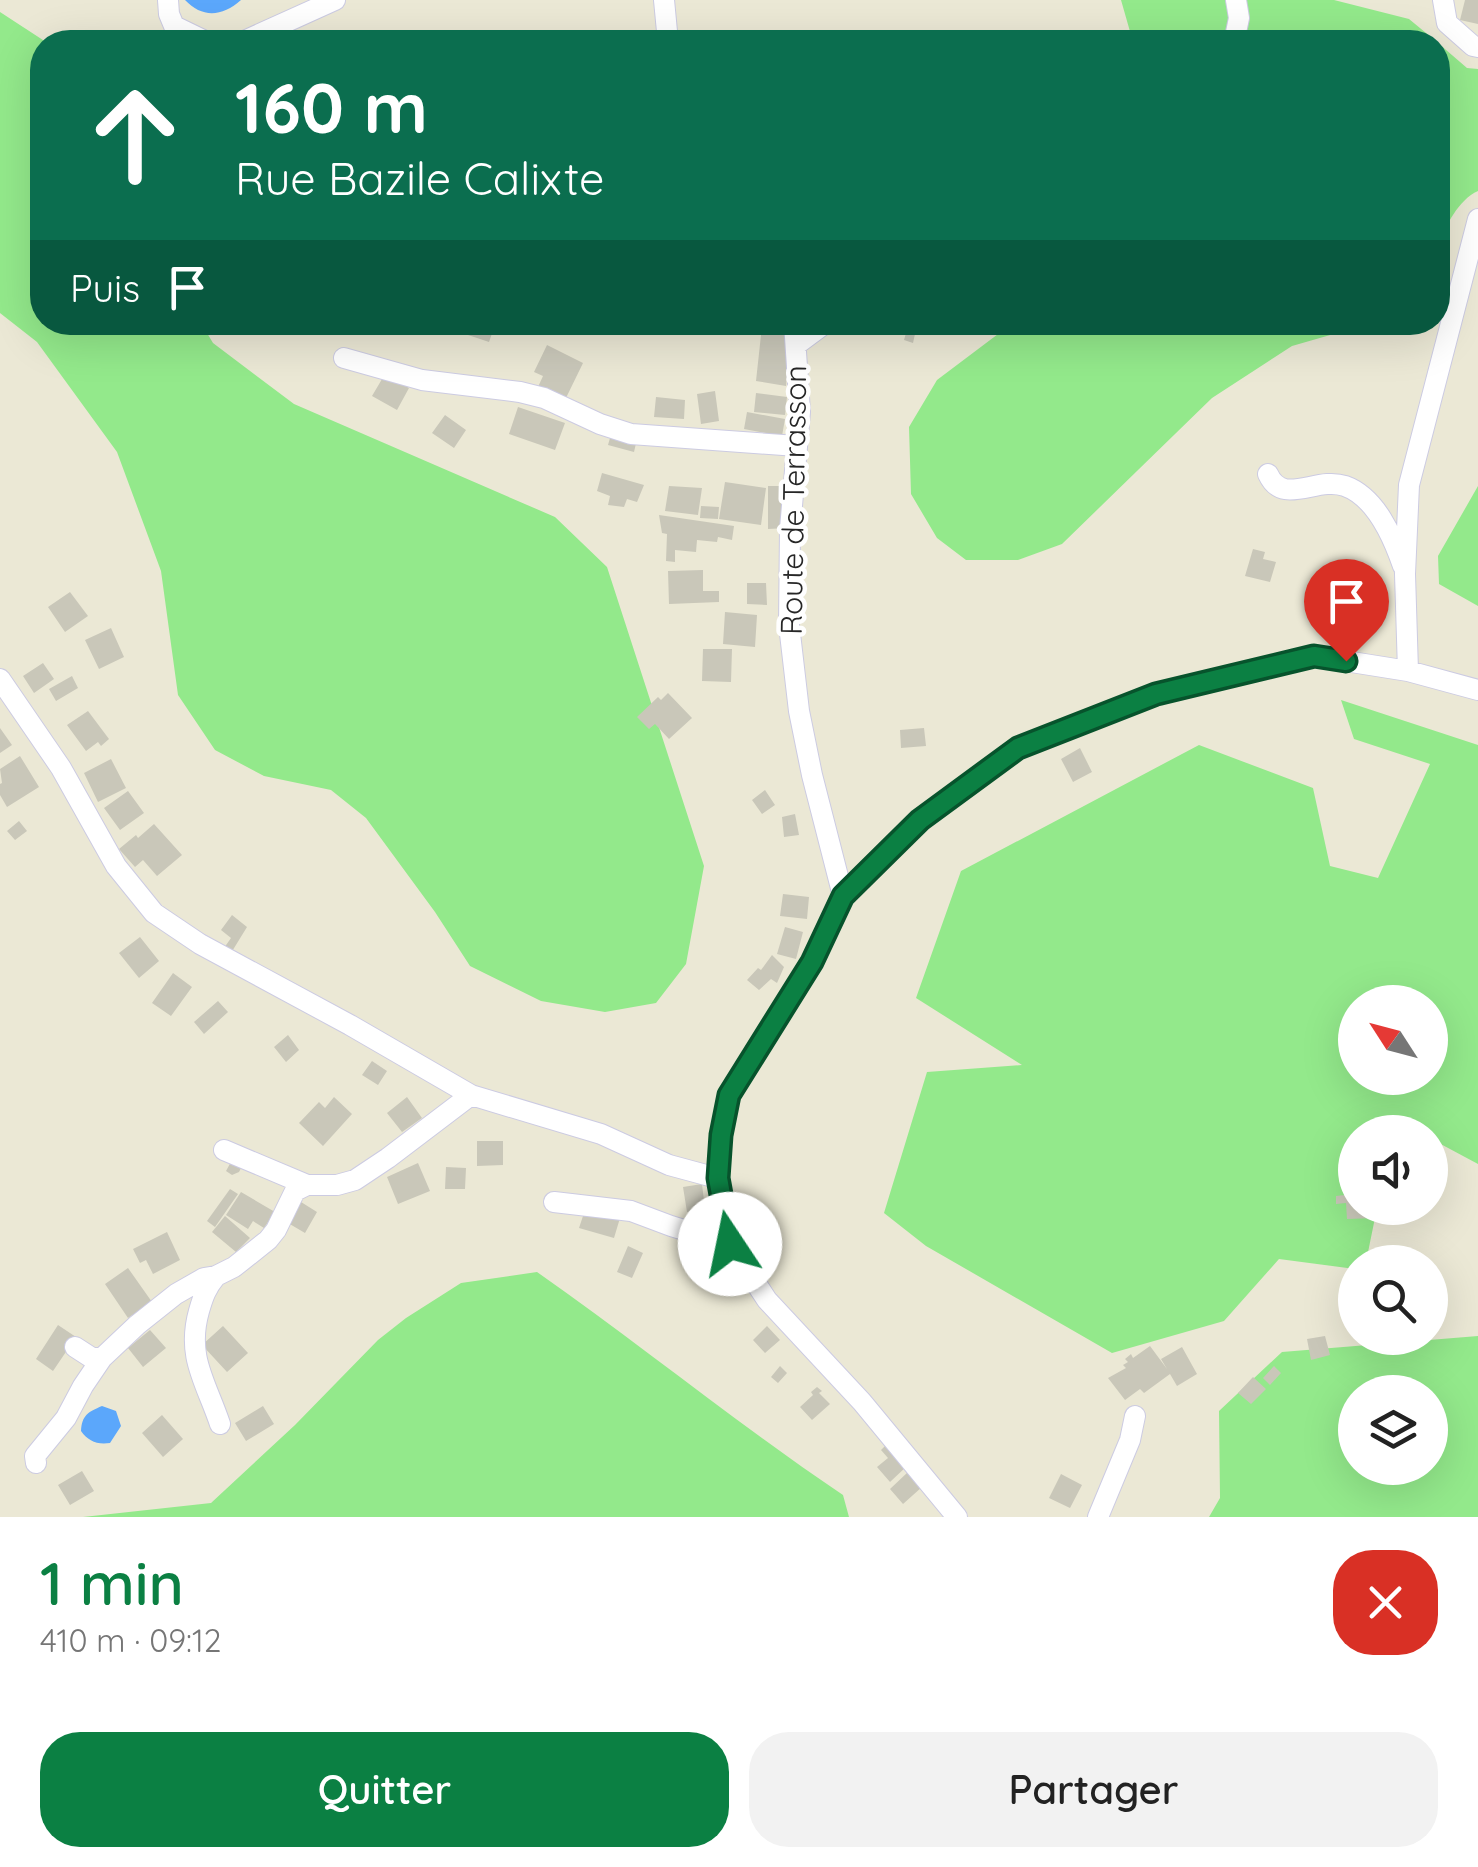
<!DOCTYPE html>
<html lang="fr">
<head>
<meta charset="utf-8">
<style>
	:root { --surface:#fff; --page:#f2f2f2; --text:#222; --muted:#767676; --accent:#0b8043 }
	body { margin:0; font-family:Quicksand,sans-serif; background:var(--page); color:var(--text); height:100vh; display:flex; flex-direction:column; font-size:38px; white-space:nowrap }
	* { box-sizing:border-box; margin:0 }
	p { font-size:32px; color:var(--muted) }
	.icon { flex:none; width:55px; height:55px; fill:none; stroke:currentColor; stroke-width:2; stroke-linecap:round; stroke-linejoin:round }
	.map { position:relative; height:1517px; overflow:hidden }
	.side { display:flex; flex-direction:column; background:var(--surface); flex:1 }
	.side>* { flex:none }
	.banner { position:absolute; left:30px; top:30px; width:1420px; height:305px; border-radius:40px; box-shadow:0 10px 40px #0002; background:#0b6e4f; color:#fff; overflow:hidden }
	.needle { width:65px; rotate:306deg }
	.controls { position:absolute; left:1338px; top:985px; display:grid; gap:20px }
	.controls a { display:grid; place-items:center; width:110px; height:110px; border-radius:50%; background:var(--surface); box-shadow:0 10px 40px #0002; font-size:50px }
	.pin { position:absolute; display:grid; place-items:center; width:85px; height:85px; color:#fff; margin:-102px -42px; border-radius:50% 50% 50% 0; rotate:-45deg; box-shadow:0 0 10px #0007 }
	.pin .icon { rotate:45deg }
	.me { position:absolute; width:110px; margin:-55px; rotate:349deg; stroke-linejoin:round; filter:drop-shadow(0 0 8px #0008) }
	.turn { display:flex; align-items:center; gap:35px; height:210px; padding:0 40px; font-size:45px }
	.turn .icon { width:130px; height:130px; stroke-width:2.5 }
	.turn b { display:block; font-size:70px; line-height:85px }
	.then { display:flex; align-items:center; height:95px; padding:0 40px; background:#0003; gap:20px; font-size:38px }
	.round { display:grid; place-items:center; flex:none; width:105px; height:105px; border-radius:40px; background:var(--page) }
	.headline { display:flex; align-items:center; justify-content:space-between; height:170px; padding:0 40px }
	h1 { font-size:60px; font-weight:600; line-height:75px; color:var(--accent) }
	.primary-button { display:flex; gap:20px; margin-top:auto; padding:20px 40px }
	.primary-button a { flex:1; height:115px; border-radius:40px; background:var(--accent); color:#fff; font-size:40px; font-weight:600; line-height:115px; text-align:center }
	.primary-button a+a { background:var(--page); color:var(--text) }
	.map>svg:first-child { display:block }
	.green { fill:#93e98b; fill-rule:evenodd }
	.water { fill:#5ba7fb }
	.building { fill:#c9c7b9 }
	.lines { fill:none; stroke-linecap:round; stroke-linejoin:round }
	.minor-casing { stroke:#cccbe2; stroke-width:22 }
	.minor { stroke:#fff; stroke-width:20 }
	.route-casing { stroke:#07532c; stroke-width:25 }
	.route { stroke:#0b8043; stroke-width:18 }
	.labels { text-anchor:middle; stroke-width:9; stroke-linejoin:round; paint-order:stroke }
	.street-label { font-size:30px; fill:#262626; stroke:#fff }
</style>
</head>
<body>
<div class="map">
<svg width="1478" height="1517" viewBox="0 0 1478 1517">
	<rect width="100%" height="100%" fill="#ebe8d5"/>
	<!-- green -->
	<path class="green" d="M1121 0H1334L1409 19 1437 42H1133Z
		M0 12 46 42H42V322L201 323 213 343 294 404 555 517 607 567 704 866 686 964 656 1003 605 1012 541 1001 470 966 435 912 366 818 331 790 264 776 215 750 178 695 161 571 117 452 37 342 0 313Z
		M1438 43 1467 68 1478 69V191C1458 200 1447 225 1438 243Z
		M1014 322H1372V323L1292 346 1212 398 1062 544 1018 560H966L937 538 911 494 909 427 937 380Z
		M1478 486V606L1439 584 1438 556Z
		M1341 700 1478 745V1164L1435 1141 1430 1145V1132H1355V1208H1377L1366 1262H1355V1269L1279 1259 1224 1321 1112 1353 926 1246 884 1213 927 1072 1022 1065 916 998 961 871 1199 745 1313 788 1330 866 1378 878 1430 764 1354 739ZM1355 1002H1430V1078H1355Z
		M537 1272C641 1345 739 1425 843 1495L849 1517H83L211 1503 295 1425 378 1340 406 1318 461 1283Z
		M1478 1336V1517H1209L1220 1498 1219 1411 1282 1352ZM1355 1392H1430V1468H1355Z"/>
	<!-- water -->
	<path class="water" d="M185 0H241C222 17 202 18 185 0Z
		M102 1406 116 1411 121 1426 110 1443C97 1445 88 1441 81 1431 82 1415 88 1412 102 1406Z"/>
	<!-- building -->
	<path class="building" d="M1465 0H1478V24L1460 20Z
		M369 35 384 36 383 42H368Z
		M459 322H496L489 342 456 331Z
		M909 323 917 325 913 343 904 340Z
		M785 332 790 337 786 386 756 381 761 335Z
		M547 345 583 363 565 400 538 387 543 376 534 372Z
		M385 374 409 388 397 410 372 396Z
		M715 391 719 421 701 424 697 394Z
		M756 393 787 397 785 415 754 412Z
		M656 397 685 400 684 419 654 417Z
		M518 407 565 423 555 450 509 434Z
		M747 412 785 419 782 436 744 429Z
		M445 415 466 430 454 448 432 433Z
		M612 431 637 439 634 452 608 445Z
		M602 473 644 485 637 502 627 499 624 507 608 505 610 496 597 491Z
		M725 482 766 488 761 525 719 519Z
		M669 486 702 488 698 515 665 511Z
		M768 486H787V528L768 529Z
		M701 506 719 507 718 519 700 518Z
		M659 515 734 526 732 540 718 537 717 542 697 540 696 552 675 550V562L666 561 667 534 662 533Z
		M1253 549 1265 552 1263 559 1276 562 1270 582 1245 576Z
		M703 570V591H719V602L669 604 668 571Z
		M747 583H766L767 605 747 604Z
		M1355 583 1374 591 1370 598 1365 596 1360 604 1347 597Z
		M70 592 88 616 65 632 48 607Z
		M725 612 757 615 755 647 723 644Z
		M111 628 124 657 99 669 85 640Z
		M703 649H732L731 682 702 681Z
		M43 663 54 679 34 693 23 676Z
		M72 676 78 688 56 701 49 689Z
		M668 693 692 718 669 739 655 724 649 729 637 717 658 697 661 700Z
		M88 711 109 739 101 746 98 742 86 751 67 725Z
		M0 728 12 745 0 753Z
		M924 728 926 746 901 748 900 730Z
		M1080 748 1092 772 1073 782 1061 759Z
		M20 756 39 787 7 807 0 795V784L2 783 0 769Z
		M111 759 126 788 98 802 84 773Z
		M765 790 775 805 762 814 752 800Z
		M128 791 144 813 120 830 104 808Z
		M795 814 799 835 784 837 782 817Z
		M19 821 27 831 15 840 7 831Z
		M154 824 182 855 157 876 143 860 135 867 119 849 136 835 138 838Z
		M783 894 809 897 807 919 780 916Z
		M232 915 247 927 231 953 224 948 231 938 221 930Z
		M785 927 803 932 796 959 777 954Z
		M140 937 159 961 139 978 119 953Z
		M772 955 784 967 777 983 771 979 759 990 747 980 758 968 761 970Z
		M173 973 192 987 171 1016 152 1003Z
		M218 1001 228 1012 204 1034 194 1022Z
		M288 1035 299 1050 286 1062 274 1047Z
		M372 1061 387 1071 378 1085 362 1075Z
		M334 1097 352 1114 323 1146 299 1123 319 1102 325 1108Z
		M407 1097 422 1118 402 1132 387 1113Z
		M477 1141H503V1165L477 1166Z
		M232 1160 242 1166 239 1172 232 1175 226 1171Z
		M418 1163 430 1191 398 1204 387 1177Z
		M446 1167 466 1168 465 1189H445Z
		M702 1184 705 1209 687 1212 683 1187Z
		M230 1189 238 1194 215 1227 207 1221Z
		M241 1192 275 1212 264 1228 253 1221 248 1229 226 1215Z
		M1345 1192H1355V1208H1375L1376 1218 1347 1219 1346 1203 1336 1204V1196L1345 1195Z
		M301 1202 317 1212 305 1233 288 1223Z
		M585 1210 620 1218 614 1238 579 1228Z
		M225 1216 250 1238 236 1252 212 1232Z
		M167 1232 180 1260 153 1274 146 1260 140 1263 133 1249Z
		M628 1246 643 1253 632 1278 617 1272Z
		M128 1268 152 1302 128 1318 105 1284Z
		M58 1325 76 1337 53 1371 36 1359Z
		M223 1326 248 1353 227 1372 202 1345Z
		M767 1326 780 1340 765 1353 753 1340Z
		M150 1330 166 1348 143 1367 128 1348Z
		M1325 1336 1330 1355 1311 1360 1307 1339Z
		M1150 1346 1167 1369 1161 1359 1182 1347 1197 1374 1177 1386 1170 1374 1144 1393 1140 1389 1125 1400 1108 1378 1126 1368 1123 1365 1128 1362 1125 1359 1131 1354 1133 1358Z
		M780 1366 787 1373 778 1383 771 1377Z
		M1274 1366 1281 1373 1270 1385 1263 1378Z
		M1253 1377 1266 1389 1251 1404 1238 1393Z
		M817 1387 822 1391 819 1393 830 1404 812 1420 800 1407 813 1395 811 1392Z
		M263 1406 274 1424 246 1441 235 1423Z
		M162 1415 183 1439 163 1457 142 1433Z
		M887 1444 907 1466 890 1482 877 1467 888 1458 881 1450Z
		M82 1471 94 1491 70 1505 58 1485Z
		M908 1472 922 1487 903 1504 890 1489Z
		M1061 1474 1082 1485 1070 1508 1049 1498Z"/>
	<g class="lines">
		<defs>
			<path id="minor" d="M168 0 169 14 174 26 207 42
				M664 0 668 42
				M1443 0 1447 23 1473 46 1478 47
				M242 42 335 0
				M1234 42 1239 18 1236 0
				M794 322 800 412 790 529 789 625 799 711 812 775 843 896 812 962 729 1095 721 1135 717 1178 730 1244 767 1300 862 1402 957 1517
				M796 345 827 322
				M344 358 422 380 520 392 544 398 600 424 631 434 797 446
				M1268 474C1283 507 1316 476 1345 486 1376 497 1393 537 1403 566
				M1408 671 1405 574 1409 485 1478 219
				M0 679 61 768 116 866 154 913 200 944 350 1025 471 1095 601 1134 669 1165 717 1178
				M843 896 920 820 1018 748 1157 693 1314 656 1408 671 1478 690
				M224 1150 307 1185
				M554 1202 631 1211 671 1226 730 1244
				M216 1276C206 1288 203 1297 199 1311 186 1357 206 1382 220 1424
				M75 1347 92 1358H102
				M36 1463 35 1456 66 1418 83 1386 102 1358 137 1325 176 1294 204 1278 216 1276 234 1267 268 1240 276 1230 295 1191 307 1185H337L355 1180 388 1158 471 1095
				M1098 1517 1130 1440 1135 1416"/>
		</defs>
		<!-- minor casing -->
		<use href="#minor" class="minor-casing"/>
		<!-- minor -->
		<use href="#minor" class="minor"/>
	</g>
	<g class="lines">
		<defs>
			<path id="route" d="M730 1244 718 1178 721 1135 729 1095 812 962 843 896 920 820 1018 748 1156 694 1314 656 1346 661"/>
		</defs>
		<!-- route casing -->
		<use href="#route" class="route-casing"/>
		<!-- route -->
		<use href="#route" class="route"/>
	</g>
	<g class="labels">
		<!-- street labels -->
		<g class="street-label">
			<text transform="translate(794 500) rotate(-89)" y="10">Route de Terrasson</text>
		</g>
	</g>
</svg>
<div class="controls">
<a><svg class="needle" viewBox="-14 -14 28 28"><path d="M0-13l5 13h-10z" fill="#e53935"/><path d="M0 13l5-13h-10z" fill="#767676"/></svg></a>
<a><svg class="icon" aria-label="sound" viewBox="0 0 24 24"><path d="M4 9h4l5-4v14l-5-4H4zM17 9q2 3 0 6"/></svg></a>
<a><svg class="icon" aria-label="search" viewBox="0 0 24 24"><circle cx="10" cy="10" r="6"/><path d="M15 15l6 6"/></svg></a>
<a><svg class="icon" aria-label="layers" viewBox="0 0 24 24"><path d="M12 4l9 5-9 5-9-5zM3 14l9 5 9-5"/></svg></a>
</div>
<div class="pin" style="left:1346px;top:661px;background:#d93025"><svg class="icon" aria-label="arrive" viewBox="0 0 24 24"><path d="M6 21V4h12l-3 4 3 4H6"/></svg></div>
<svg class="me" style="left:730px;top:1244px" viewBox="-20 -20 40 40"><circle r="19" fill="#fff"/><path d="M0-13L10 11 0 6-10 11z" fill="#0b8043"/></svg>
<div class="banner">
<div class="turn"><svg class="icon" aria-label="ahead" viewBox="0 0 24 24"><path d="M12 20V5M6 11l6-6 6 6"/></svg><div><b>160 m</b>Rue Bazile Calixte</div></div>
<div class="then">Puis<svg class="icon" aria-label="arrive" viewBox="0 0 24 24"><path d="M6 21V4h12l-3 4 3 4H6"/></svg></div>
</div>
</div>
<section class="side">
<div class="headline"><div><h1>1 min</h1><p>410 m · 09:12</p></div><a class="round" style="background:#d93025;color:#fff"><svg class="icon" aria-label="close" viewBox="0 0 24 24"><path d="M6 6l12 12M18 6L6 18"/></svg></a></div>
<div class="primary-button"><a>Quitter</a><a>Partager</a></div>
</section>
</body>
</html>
